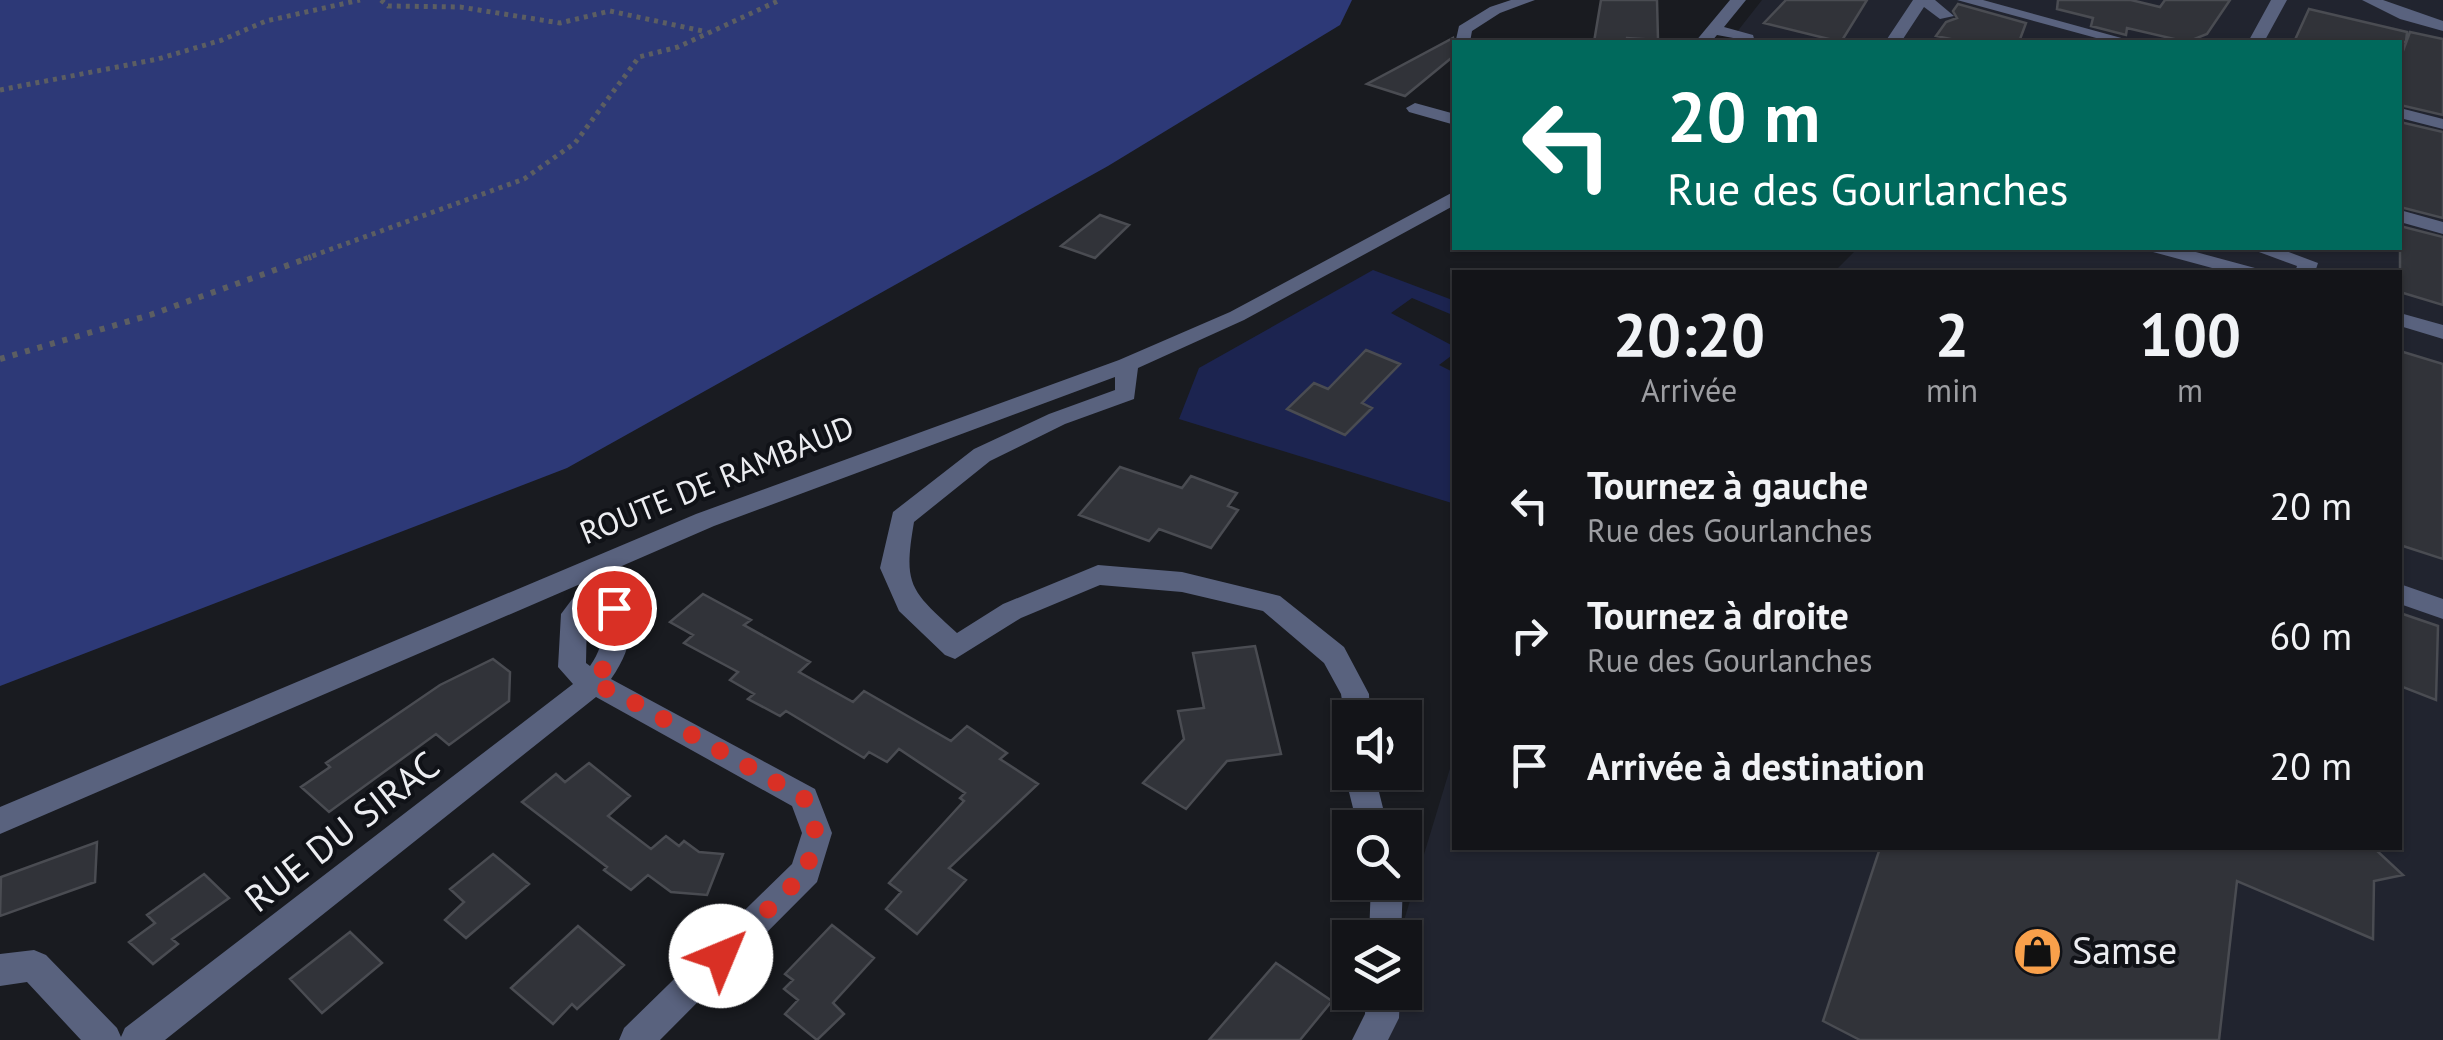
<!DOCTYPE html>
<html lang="fr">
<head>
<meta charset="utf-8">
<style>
	:root { --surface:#131418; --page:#1c1d21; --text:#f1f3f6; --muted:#9d9ea2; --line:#323337 }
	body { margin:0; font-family:"PT Sans",sans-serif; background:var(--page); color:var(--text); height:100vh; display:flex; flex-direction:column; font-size:38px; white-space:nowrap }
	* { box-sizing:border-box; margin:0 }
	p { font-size:32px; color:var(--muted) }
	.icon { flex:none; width:55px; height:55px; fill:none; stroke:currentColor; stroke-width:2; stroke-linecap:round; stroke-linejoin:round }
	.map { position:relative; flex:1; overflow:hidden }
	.drawer { position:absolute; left:1452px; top:270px; width:950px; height:580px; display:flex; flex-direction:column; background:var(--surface); border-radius:0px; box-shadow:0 2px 8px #0004,0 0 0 2px var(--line) }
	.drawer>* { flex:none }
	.guide { position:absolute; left:1452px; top:40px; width:950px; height:210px; border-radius:0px; box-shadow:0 2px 8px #0004,0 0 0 2px var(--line); background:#00695c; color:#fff; overflow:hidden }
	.controls { position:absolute; left:1332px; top:700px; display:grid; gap:20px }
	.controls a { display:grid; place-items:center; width:90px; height:90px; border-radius:0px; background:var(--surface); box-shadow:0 2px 8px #0004,0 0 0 2px var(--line); font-size:50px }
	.pin { position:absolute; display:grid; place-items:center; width:85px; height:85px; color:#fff; margin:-42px; border:5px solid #fff; border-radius:50%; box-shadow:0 2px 10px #0007 }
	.me { position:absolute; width:110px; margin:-55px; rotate:45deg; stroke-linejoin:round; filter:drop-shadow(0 0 8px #0008) }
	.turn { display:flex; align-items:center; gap:35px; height:210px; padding:0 50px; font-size:45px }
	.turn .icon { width:130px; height:130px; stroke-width:2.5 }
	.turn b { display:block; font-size:70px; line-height:85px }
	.eta { display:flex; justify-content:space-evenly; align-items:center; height:170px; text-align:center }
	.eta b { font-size:60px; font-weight:800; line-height:70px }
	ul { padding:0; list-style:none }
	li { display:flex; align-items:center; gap:30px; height:130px; padding:0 50px }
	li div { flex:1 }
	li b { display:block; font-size:38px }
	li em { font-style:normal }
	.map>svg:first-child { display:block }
	.built { fill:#21242f }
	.green { fill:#1c2450 }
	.forest { fill:#2d3977 }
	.building { fill:#313339; stroke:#4a4c52; stroke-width:2.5 }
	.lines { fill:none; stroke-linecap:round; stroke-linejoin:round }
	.path-far1 { stroke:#5c5e62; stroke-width:5; stroke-dasharray:4 5; stroke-linecap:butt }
	.path { stroke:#5c5e62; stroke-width:6; stroke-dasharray:5 8; stroke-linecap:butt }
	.minor { fill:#59627e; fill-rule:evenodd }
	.route { stroke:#d93025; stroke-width:18; stroke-dasharray:0 32.4 }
	.labels { text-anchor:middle; stroke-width:8; stroke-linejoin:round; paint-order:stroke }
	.street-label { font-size:32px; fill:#ecedf1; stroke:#101217 }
	.near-street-label { font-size:38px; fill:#ecedf1; stroke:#101217 }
	.near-poi-label { font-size:38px; fill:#ecedf1; stroke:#101217; text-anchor:start }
</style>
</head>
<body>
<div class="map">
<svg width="2443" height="1040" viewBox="0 0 2443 1040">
	<rect width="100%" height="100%" fill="#191b20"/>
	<!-- built -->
	<path class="built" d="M1762 0H2443V1040H1368L1382 993 1405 992V938L1399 937 1455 752V848H2400V272H1834L1858 248H2400V42H1729Z"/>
	<!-- green -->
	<path class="green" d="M1373 270 1455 301V316L1412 298 1391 313 1455 347V353L1439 365 1455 373V504L1179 419 1199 368Z"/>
	<!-- forest -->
	<path class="forest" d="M0 0H1352L1340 25 1108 166 567 468 0 686Z"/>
	<!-- building -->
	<path class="building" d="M1601 0H1657L1658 40 1627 38 1626 42H1594Z
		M1786 0H1867L1841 42 1764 23Z
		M2058 0H2131L2160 7 2165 0H2230L2207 34 2187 42 2127 28 2126 35 2091 26 2093 18 2057 9Z
		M1958 4 2026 23 2019 42H1965L1936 36 1946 22 1957 18 1953 11Z
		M2309 9 2407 32 2406 42H2294Z
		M2410 32 2443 39V115L2400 105V59Z
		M1453 38 1455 55 1405 96 1367 84Z
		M2400 122 2443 132V218L2400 207Z
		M1100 215 1129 225 1095 258 1061 246Z
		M2400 226 2443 237V305L2400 292Z
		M1366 350 1400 364 1362 403 1372 408 1345 435 1287 409 1314 383 1328 389Z
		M2400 351 2443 364V559L2400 545Z
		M1120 467 1182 488 1191 476 1237 493 1228 506 1238 510 1211 548 1159 529 1149 541 1079 515Z
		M703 594 751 620 744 625 810 662 799 672 853 702 864 691 951 741 967 726 1007 753 1000 759 1038 784 949 868 966 880 917 934 886 909 901 892 889 883 964 801 960 798 965 793 899 749 887 762 869 752 864 758 786 711 780 716 748 699 754 694 730 680 738 672 684 643 693 635 670 622Z
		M2400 613 2438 626 2436 700 2400 686Z
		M1255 646 1281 754 1227 761 1186 809 1143 783 1184 739 1178 711 1204 708 1193 653Z
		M493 659 510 672 509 701 449 745 436 734 329 812 301 787 330 767 326 763 440 685Z
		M589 763 630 796 608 816 651 849 666 836 679 846 684 841 699 852 723 854 707 895 671 892 648 875 631 890 604 870 607 867 522 802 556 774 565 782Z
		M97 842 95 882 0 916 1 877Z
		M1880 848H2374L2403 875 2374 881 2373 939 2237 881 2219 1040H1860L1823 1021Z
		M493 854 529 884 466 938 445 920 464 902 450 889Z
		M204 874 229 898 172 939 178 944 153 964 129 942 155 923 147 915Z
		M832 925 874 958 833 1003 844 1014 817 1040 785 1014 798 1000 784 989 793 980 785 974Z
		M578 926 624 965 577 1009 572 1004 553 1024 511 988Z
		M350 932 382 963 322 1013 290 979Z
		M1276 963 1332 1001 1300 1040H1209Z"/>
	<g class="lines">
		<!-- path-far1 -->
		<path class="path-far1" d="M381 0 388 6 460 7 560 23 610 11 707 32
			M0 90 158 59 222 40 266 21 360 0
			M304 259 524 179 575 143 639 57 678 47 780 0"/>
		<!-- path -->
		<path class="path" d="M0 359 150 315 311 257"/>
		<!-- minor -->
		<path class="minor" d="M1511 0H1535L1500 13 1472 31 1470 42 1455 44 1459 26 1490 7Z
			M1730 0H1746L1724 27 1753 35 1755 42 1717 35 1711 42H1695Z
			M1913 0H1935L1954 16 1940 19 1924 7 1901 42H1885Z
			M1957 0H1983L2136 42H2111Z
			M2271 0H2287L2264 42H2248Z
			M2362 0H2383L2443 21V31L2400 19Z
			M1415 103 1455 114V125L1409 112 1406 108Z
			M2400 108 2443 119V129L2400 118Z
			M1455 191V205L1244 320 1138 368 1134 399 1065 424 990 461 914 522C903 586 910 590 957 633L1003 604 1098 565 1182 572 1280 596 1344 647 1369 694 1370 718H1350V728L1346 726 1341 694 1324 663 1263 611 1182 592 1100 585 1021 618 955 659 945 655 899 611 880 568 893 512 974 449 1049 414 1115 390V377L714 526 608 572C632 613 640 637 611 679L815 789 832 833 817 882 660 1040H619L624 1028 792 864 802 833 792 806 596 697 165 1040H81L27 982 0 986V954L34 950 46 955 117 1028 121 1037 125 1028 573 684 558 667 561 614 585 582 0 834V807L696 514 1119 360 1230 312ZM599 602C607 624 604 646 590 666L586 663 587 616Z
			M2400 210 2443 222V234L2400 222Z
			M2150 248H2181L2255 268 2258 272H2227L2153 252Z
			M2248 248H2278L2318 263 2315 272H2295L2297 266Z
			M2400 313 2443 325V339L2400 326Z
			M2400 584 2443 599V619L2400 604Z
			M1350 763V772H1374L1388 828H1358L1344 772Z
			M1371 882H1403L1401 938H1369Z
			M1366 992H1400L1399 1018 1388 1040H1352L1365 1014Z"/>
	</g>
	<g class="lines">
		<!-- route -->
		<path class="route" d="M614 608C619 645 615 655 592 683L621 695 804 798 816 833 806 872 721 956"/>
	</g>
	<!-- icons -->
	<defs>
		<symbol id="shop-disc" viewBox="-11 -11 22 22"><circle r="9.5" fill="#f8a04b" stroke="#101217"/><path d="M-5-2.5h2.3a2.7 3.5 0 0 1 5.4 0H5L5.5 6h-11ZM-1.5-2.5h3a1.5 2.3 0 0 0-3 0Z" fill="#111"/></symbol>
	</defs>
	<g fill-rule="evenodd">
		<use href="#shop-disc" x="2010" y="924" width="55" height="55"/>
	</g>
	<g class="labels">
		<!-- street labels -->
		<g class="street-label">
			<text transform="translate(717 480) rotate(-22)" y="11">ROUTE DE RAMBAUD</text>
		</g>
		<!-- near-street labels -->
		<g class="near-street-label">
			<text transform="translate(342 832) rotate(-38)" y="13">RUE DU SIRAC</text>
		</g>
		<!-- near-poi labels -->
		<g class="near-poi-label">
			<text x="2072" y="964">Samse</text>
		</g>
	</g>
</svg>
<div class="controls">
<a><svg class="icon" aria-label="sound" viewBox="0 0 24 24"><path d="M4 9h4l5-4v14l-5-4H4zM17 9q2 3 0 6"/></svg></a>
<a><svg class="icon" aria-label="search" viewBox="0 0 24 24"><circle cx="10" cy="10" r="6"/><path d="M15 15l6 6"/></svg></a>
<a><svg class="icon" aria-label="layers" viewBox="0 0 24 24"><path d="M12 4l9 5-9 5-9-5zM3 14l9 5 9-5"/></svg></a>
</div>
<div class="pin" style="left:614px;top:608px;background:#d93025"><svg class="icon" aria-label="arrive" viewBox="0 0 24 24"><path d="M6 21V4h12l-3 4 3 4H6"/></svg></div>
<svg class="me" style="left:721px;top:956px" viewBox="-20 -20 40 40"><circle r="19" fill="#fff"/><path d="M0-13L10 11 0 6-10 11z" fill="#d93025"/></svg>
<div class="guide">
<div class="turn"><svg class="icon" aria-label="left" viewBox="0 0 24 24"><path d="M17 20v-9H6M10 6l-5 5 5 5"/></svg><div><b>20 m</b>Rue des Gourlanches</div></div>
</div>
<section class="drawer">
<div class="eta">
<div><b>20:20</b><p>Arrivée</p></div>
<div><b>2</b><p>min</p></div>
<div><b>100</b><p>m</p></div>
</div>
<ul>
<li><svg class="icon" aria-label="left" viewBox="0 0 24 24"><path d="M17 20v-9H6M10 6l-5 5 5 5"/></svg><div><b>Tournez à gauche</b><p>Rue des Gourlanches</p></div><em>20 m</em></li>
<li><svg class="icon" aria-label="right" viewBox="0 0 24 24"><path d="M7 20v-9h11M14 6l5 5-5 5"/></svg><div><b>Tournez à droite</b><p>Rue des Gourlanches</p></div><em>60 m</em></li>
<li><svg class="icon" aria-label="arrive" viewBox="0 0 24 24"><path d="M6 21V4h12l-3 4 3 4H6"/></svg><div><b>Arrivée à destination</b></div><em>20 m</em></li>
</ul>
</section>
</div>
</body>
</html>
